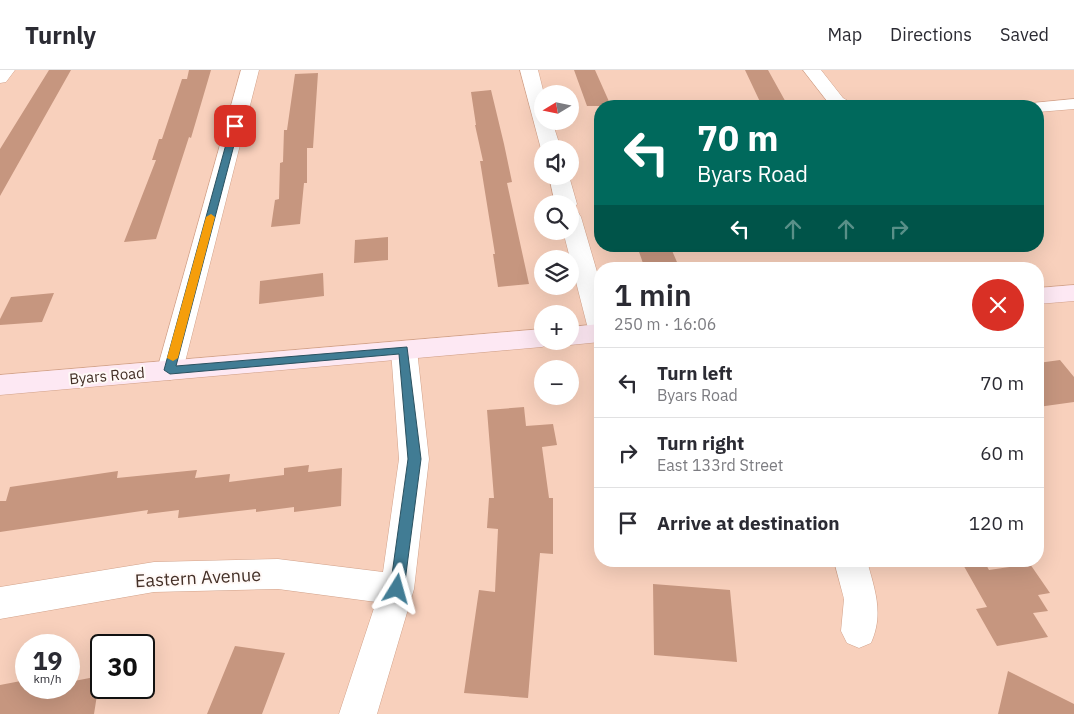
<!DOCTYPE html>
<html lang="en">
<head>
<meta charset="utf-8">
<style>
	:root { --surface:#fff; --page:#f2f2f3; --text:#2b2b33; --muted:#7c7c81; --line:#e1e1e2 }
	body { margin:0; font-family:"IBM Plex Sans",sans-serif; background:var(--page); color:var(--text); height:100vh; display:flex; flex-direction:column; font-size:19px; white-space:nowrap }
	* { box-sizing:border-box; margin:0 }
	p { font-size:16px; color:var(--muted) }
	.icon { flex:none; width:28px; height:28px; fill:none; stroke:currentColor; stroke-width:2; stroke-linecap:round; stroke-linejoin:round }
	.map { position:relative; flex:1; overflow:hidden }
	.details { position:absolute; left:594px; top:192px; width:450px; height:305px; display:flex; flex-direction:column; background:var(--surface); border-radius:20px; box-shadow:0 5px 20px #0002 }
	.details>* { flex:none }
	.guide { position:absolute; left:594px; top:30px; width:450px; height:152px; border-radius:20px; box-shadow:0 5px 20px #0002; background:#00695c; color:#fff; overflow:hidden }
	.needle { width:32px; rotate:260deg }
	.controls { position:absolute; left:534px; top:15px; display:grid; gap:10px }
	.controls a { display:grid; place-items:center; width:45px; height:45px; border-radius:50%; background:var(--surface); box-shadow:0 5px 20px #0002; font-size:25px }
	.speed { position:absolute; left:15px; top:564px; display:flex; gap:10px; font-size:25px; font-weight:700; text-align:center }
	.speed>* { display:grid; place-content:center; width:65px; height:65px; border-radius:50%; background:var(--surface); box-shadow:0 5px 20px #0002; line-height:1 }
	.speed small { font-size:12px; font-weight:400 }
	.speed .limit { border:2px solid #111; border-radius:8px; background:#fff; color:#111 }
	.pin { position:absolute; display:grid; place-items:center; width:42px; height:42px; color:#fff; margin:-21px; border-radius:10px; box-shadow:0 2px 8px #0006 }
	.me { position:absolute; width:55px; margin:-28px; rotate:8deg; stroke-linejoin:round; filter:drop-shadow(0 0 4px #0008) }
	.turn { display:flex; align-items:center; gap:18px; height:105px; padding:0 20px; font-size:22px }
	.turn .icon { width:65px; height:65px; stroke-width:2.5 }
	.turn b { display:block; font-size:35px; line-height:42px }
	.lanes { display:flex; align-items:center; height:48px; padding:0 20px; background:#0003; justify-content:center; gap:25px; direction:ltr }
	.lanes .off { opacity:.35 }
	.round { display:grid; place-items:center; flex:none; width:52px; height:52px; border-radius:26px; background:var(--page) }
	.headline { display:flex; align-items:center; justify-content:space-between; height:85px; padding:0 20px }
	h1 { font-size:30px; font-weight:600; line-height:38px }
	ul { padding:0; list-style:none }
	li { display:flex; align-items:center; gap:15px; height:70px; padding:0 20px; border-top:1px solid var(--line) }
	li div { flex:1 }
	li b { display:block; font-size:19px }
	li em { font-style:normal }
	header { display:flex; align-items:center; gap:30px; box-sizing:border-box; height:70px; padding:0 25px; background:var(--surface); border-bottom:1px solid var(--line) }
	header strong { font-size:24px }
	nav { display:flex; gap:28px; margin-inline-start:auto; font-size:18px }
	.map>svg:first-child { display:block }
	.building { fill:#c6967f }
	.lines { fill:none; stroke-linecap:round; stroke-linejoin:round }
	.street-casing { stroke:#d2a28a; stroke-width:1 }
	.secondary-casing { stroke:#d2a28a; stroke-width:1 }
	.street { fill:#fff; fill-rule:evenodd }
	.secondary { fill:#fde8f3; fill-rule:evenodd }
	.route { fill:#417c94; stroke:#2a5160 }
	.slow { fill:#f59e0b }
	.labels { text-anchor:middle; stroke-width:4; stroke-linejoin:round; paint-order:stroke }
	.street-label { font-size:15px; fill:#443027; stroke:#fff9f7 }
	.near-street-label { font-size:18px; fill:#443027; stroke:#fff9f7 }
</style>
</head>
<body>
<header>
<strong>Turnly</strong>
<nav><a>Map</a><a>Directions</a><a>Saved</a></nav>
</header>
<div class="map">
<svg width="1074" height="644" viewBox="0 0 1074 644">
	<rect width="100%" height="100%" fill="#f8d0bc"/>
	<!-- building -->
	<path class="building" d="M49 0H71L0 126V79Z
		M189 0H211L191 68 189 67 156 169 124 172 156 90H152L159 69H162L182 9H187Z
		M574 0H595L611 36H587Z
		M745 0H768L788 36H762Z
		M318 3 313 78H307V113H304L300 154 271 157 275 130 279 129 280 93 283 92 284 60H287L295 4Z
		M491 20 504 74 512 112 507 113 529 214 498 217 493 184H495L480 91H483L475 55H476L471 22Z
		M388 167V190L354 193 355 170Z
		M637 176H670L680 199H645Z
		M323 203 324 226 259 234 260 211Z
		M54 223 42 252 0 255V249L11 227Z
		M1060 290 1074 307V332L1038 337V293Z
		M524 337 526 356 553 354 557 375 542 377 549 428H553V484L540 483 528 628 464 623 479 520 495 522 498 459 487 458 489 428H494L487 340Z
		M309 395 308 402 342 398 341 436 294 442V437L256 442V439L178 448 179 440 147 444 148 440 0 462V431H6L10 417 118 401 117 408 197 400 195 408 230 404 229 412 284 405V398Z
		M961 491H984L989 500 1030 494 1050 523 1038 525 1048 541 1033 543 1048 567 997 576 976 539 987 537Z
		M653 514 730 520 737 592 654 585Z
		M235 576 285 583 262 644H207Z
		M1008 601 1074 634V644H998Z
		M100 606 94 644H0V615L26 610V618H69V612Z"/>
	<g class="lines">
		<defs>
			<path id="street" d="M0 0H15L6 12 0 13Z
				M241 0H259L183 300 179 307 170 310 161 307 157 300Z
				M520 0H538L544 24H542V51H552L561 79H542V81L541 79Z
				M803 0H821L843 28 850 32 853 36H831Z
				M1074 29V39L1038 42V36H1029L1032 33Z
				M549 106H569L577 134 574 139H570V134H555Z
				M570 140 578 142 581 147 600 212V264L591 261 587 255 563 161H570Z
				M404 271 413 273 417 280 429 389 414 519 377 644H339L376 532 278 519 154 522 0 549V517L154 492 278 489 383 502 399 389 391 280 395 273Z
				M834 491H867C875 520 884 544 871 573L859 578 847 573 841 561 844 529Z"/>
			<path id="secondary" d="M1074 215V231L1038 234V218Z
				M600 254V272L570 275 560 271H570V257Z
				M542 259V271H553L551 274 542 277 0 325V305Z"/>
		</defs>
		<!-- street casing -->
		<use href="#street" class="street-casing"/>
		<!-- secondary casing -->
		<use href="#secondary" class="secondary-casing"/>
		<!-- street -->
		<use href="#street" class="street"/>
		<!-- secondary -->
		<use href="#secondary" class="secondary"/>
	</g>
	<!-- route -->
	<path class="route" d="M235 54 239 56 176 296 407 277 421 389 404 519 402 523 397 525 392 523 390 519 408 389 399 284 170 304 164 300 231 56Z"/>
	<!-- slow -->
	<path class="slow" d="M211 144 215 147 178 288 173 291 167 288 206 147Z"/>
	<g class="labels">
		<!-- street labels -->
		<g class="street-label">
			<text transform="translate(107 306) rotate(-5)" y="5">Byars Road</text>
		</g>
		<!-- near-street labels -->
		<g class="near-street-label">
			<text transform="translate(198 508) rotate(-3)" y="6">Eastern Avenue</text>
		</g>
	</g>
</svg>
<div class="controls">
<a><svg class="needle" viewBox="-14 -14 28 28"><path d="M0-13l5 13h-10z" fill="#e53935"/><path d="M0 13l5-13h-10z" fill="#7c7c81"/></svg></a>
<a><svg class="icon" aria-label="sound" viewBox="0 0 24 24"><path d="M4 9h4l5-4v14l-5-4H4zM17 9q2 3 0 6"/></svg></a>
<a><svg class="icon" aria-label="search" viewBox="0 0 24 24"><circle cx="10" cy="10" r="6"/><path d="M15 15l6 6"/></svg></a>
<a><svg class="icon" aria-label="layers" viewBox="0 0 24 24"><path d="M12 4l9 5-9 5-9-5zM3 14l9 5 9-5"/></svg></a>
<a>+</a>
<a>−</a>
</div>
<div class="speed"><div>19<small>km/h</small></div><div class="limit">30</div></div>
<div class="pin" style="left:235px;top:56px;background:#d93025"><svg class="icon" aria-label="arrive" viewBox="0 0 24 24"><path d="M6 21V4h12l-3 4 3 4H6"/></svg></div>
<svg class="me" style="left:397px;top:519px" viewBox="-20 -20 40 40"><path d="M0-17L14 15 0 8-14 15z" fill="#417c94" stroke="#fff" stroke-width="4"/></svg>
<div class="guide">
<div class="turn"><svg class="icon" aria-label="left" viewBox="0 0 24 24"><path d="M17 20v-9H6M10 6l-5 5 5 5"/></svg><div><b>70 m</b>Byars Road</div></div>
<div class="lanes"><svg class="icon" aria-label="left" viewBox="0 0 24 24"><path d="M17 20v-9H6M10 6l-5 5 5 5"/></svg><svg class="icon off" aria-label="ahead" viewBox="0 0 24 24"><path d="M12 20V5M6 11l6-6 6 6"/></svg><svg class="icon off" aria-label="ahead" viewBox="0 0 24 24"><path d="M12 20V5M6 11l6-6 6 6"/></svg><svg class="icon off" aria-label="right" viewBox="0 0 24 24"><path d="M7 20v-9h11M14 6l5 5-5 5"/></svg></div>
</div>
<section class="details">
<div class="headline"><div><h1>1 min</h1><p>250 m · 16:06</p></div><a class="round" style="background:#d93025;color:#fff"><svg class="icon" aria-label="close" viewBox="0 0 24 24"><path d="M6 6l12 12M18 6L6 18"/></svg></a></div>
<ul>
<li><svg class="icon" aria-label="left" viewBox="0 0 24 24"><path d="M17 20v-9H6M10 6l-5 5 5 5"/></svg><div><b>Turn left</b><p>Byars Road</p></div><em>70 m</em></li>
<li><svg class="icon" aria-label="right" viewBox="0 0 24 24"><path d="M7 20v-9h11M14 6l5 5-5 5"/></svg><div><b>Turn right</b><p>East 133rd Street</p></div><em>60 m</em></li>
<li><svg class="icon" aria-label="arrive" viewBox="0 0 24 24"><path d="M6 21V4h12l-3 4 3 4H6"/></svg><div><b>Arrive at destination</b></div><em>120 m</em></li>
</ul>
</section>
</div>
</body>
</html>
